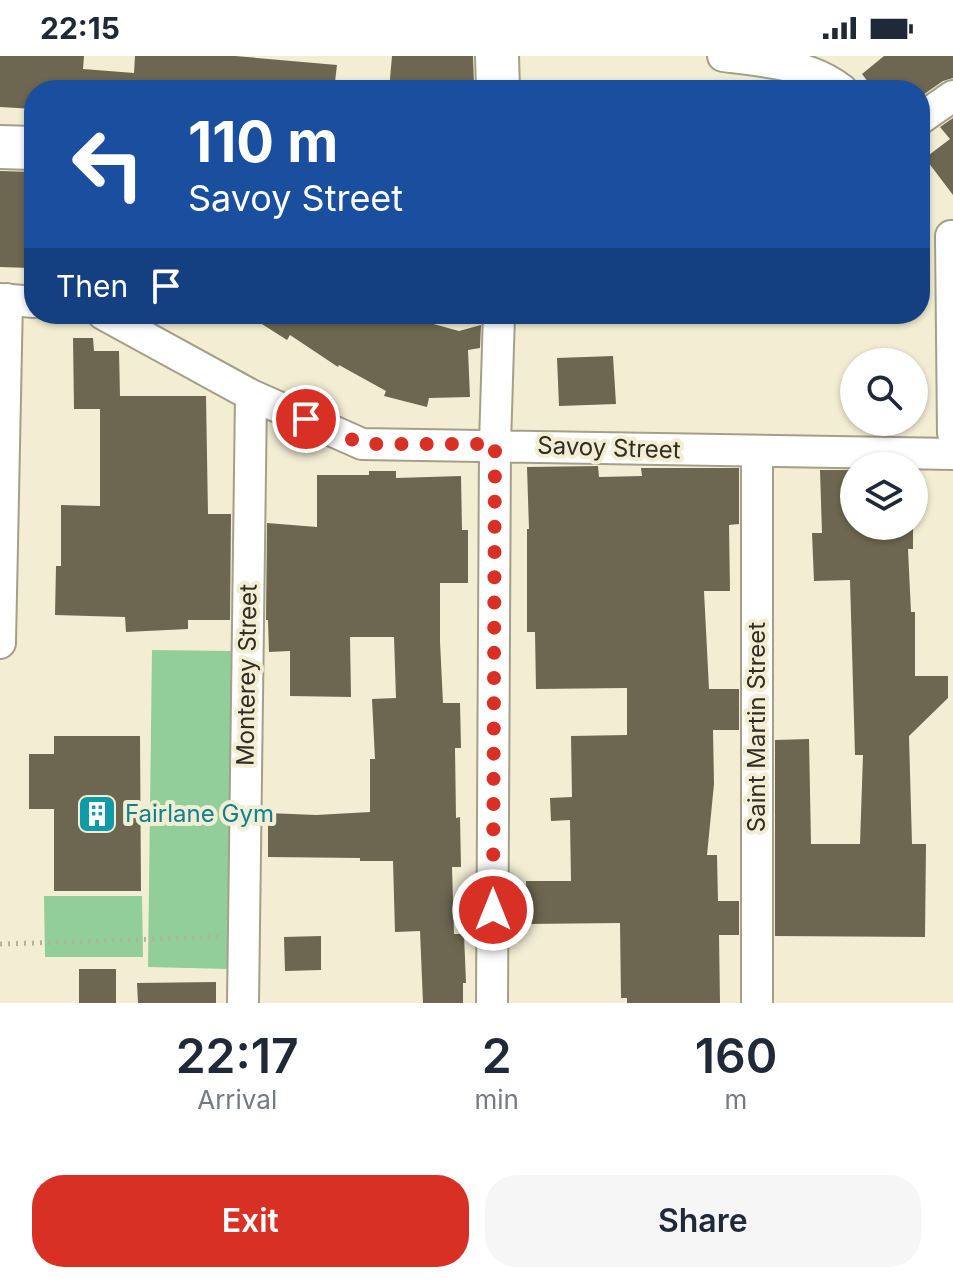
<!DOCTYPE html>
<html lang="en">
<head>
<meta charset="utf-8">
<style>
	:root { --surface:#fff; --page:#f6f6f7; --text:#1f2937; --muted:#747a83; --accent:#d93025 }
	body { margin:0; font-family:Inter,sans-serif; background:var(--page); color:var(--text); height:100vh; display:flex; flex-direction:column; font-size:30px; white-space:nowrap }
	* { box-sizing:border-box; margin:0 }
	p { font-size:26px; color:var(--muted) }
	.icon { flex:none; width:44px; height:44px; fill:none; stroke:currentColor; stroke-width:2; stroke-linecap:round; stroke-linejoin:round }
	.map { position:relative; height:947px; overflow:hidden }
	.drawer { display:flex; flex-direction:column; background:var(--surface); flex:1 }
	.drawer>* { flex:none }
	.banner { position:absolute; left:24px; top:24px; width:906px; height:244px; border-radius:32px; box-shadow:0 2px 6px #0004; background:#1a4fa0; color:#fff; overflow:hidden }
	.controls { position:absolute; left:840px; top:292px; display:grid; gap:16px }
	.controls a { display:grid; place-items:center; width:88px; height:88px; border-radius:50%; background:var(--surface); box-shadow:0 2px 6px #0004; font-size:40px }
	.pin { position:absolute; display:grid; place-items:center; width:68px; height:68px; color:#fff; margin:-34px; border:4px solid #fff; border-radius:50%; box-shadow:0 2px 8px #0007 }
	.me { position:absolute; width:88px; margin:-44px; rotate:0deg; stroke-linejoin:round; filter:drop-shadow(0 0 6px #0008) }
	.turn { display:flex; align-items:center; gap:28px; height:168px; padding:0 32px; font-size:36px }
	.turn .icon { width:104px; height:104px; stroke-width:2.5 }
	.turn b { display:block; font-size:56px; line-height:68px }
	.then { display:flex; align-items:center; height:76px; padding:0 32px; background:#0003; gap:16px; font-size:30px }
	.eta { display:flex; justify-content:space-evenly; align-items:center; height:136px; text-align:center }
	.eta b { font-size:48px; font-weight:600; line-height:56px }
	.cta { display:flex; gap:16px; margin-top:auto; padding:16px 32px }
	.cta a { flex:1; height:92px; border-radius:32px; background:var(--accent); color:#fff; font-size:32px; font-weight:600; line-height:92px; text-align:center }
	.cta a+a { background:var(--page); color:var(--text) }
	.status { display:flex; justify-content:space-between; align-items:center; height:56px; padding:0 40px; background:var(--surface); direction:ltr }
	.status svg { height:22px; fill:currentColor }
	.map>svg:first-child { display:block }
	.green { fill:#92ce9a }
	.building { fill:#6d6751 }
	.lines { fill:none; stroke-linecap:round; stroke-linejoin:round }
	.street-casing { stroke:#a49f88; stroke-width:34 }
	.secondary-casing { stroke:#a49f88; stroke-width:46 }
	.path { stroke:#b6b19d; stroke-width:5; stroke-dasharray:2 6; stroke-linecap:butt }
	.street { stroke:#fff; stroke-width:30 }
	.secondary { stroke:#fff; stroke-width:42 }
	.route { stroke:#d93025; stroke-width:14; stroke-dasharray:0 25.2 }
	.labels { text-anchor:middle; stroke-width:8; stroke-linejoin:round; paint-order:stroke }
	.street-label { font-size:24px; fill:#2f2d24; stroke:#f3edd4 }
	.culture-label { font-size:24px; fill:#0d838f; stroke:#f3edd4; text-anchor:start }
</style>
</head>
<body>
<div class="status"><b>22:15</b><svg viewBox="0 0 49 12"><path d="M0 12V9h3v3zM5 12V6h3v6zM10 12V3h3v9zM15 12V0h3v12zM26 1h20v11H26zM47 4h2v5h-2z"/></svg></div>
<div class="map">
<svg width="953" height="947" viewBox="0 0 953 947">
	<rect width="100%" height="100%" fill="#f3edd4"/>
	<!-- green -->
	<path class="green" d="M152 594 232 595 228 913 148 911Z
		M44 840H142L143 901H45Z"/>
	<!-- building -->
	<path class="building" d="M0 0H84L83 13 134 17 135 0H235L337 9 334 34 289 30 288 34H218L141 27V34H34V53L0 51Z
		M392 0H473L474 29 457 27V34H389Z
		M884 0H953V22L943 25 920 41V34H874L862 18Z
		M953 62V139L925 102 950 83 940 71Z
		M0 115 34 116 32 212 0 211Z
		M246 258H397L459 275 481 269 480 292 468 294 470 341 429 342 427 351 384 340 386 335 339 309 338 311 290 279 287 284Z
		M73 282H93L94 295H119L120 340H206L208 458H231L230 564H188V573L126 576 125 561 55 559 56 510H61V449L100 450V353H74Z
		M613 300 616 348 559 350 557 302Z
		M598 410 599 421 642 420 641 412H739V468L729 469 730 535H704L709 633H739V674H713L714 728 707 799H717L718 845H739V879H719L720 947H627V942H621L620 867 527 868 526 825H571L570 764 551 765 550 742 572 741 571 680 627 679V632L536 633 535 576H527V473H529L527 411Z
		M820 414H854V470H913V493H908L911 556H915V620H948V642L909 680 912 788H926L925 881 775 880V684L809 683 811 788H860L863 699H855L850 524 814 525 812 477H822Z
		M369 415H396V422L461 420 462 474H468V527H440V586L443 647H460L461 692H455L456 762 460 761 461 811H452L454 878H464L466 927H463V947H423L420 875 395 876 393 805H360V802L268 801V757L316 759 370 756V703H375L372 643 396 642 394 581H350L351 641 290 640V595L269 596 268 564H266L267 467 317 471V419H369Z
		M54 680H140L141 835H54V753H29V698H54Z
		M321 880V914L285 915 284 881Z
		M79 913H116V947H79Z
		M216 926V947H138L137 927Z"/>
	<g class="lines">
		<defs>
			<path id="street" d="M723 0C762 5 810 8 842 34
				M920 63 953 40
				M951 180 953 377
				M0 243 34 246
				M103 258 251 339 362 388 953 398
				M757 396V947
				M0 587 7 243
				M243 947 251 339
				M492 947 495 388 499 258"/>
			<path id="secondary" d="M497 0 498 34
				M0 91 34 92"/>
		</defs>
		<!-- street casing -->
		<use href="#street" class="street-casing"/>
		<!-- secondary casing -->
		<use href="#secondary" class="secondary-casing"/>
		<!-- path -->
		<path class="path" d="M0 888 219 881"/>
		<!-- street -->
		<use href="#street" class="street"/>
		<!-- secondary -->
		<use href="#secondary" class="secondary"/>
	</g>
	<g class="lines">
		<!-- route -->
		<path class="route" d="M306 363 362 388H495L493 854"/>
	</g>
	<!-- icons -->
	<defs>
		<symbol id="building-square" viewBox="-11 -11 22 22"><rect x="-9" y="-9" width="18" height="18" rx="4" fill="#0f9aa8" stroke="#f3edd4"/><path d="M-4-6H4V6H1V3H-1V6H-4ZM-2.5-4.3h1.7v1.8h-1.7ZM.8-4.3h1.7v1.8H.8ZM-2.5-1h1.7V.8h-1.7ZM.8-1h1.7V.8H.8Z" fill="#fff"/></symbol>
	</defs>
	<g fill-rule="evenodd">
		<use href="#building-square" x="75" y="736" width="44" height="44"/>
	</g>
	<g class="labels">
		<!-- street labels -->
		<g class="street-label">
			<text transform="translate(609 392) rotate(2)" y="8">Savoy Street</text>
			<text transform="translate(247 619) rotate(-89)" y="8">Monterey Street</text>
			<text transform="translate(757 671) rotate(-90)" y="8">Saint Martin Street</text>
		</g>
		<!-- culture labels -->
		<g class="culture-label">
			<text x="125" y="766">Fairlane Gym</text>
		</g>
	</g>
</svg>
<div class="controls">
<a><svg class="icon" aria-label="search" viewBox="0 0 24 24"><circle cx="10" cy="10" r="6"/><path d="M15 15l6 6"/></svg></a>
<a><svg class="icon" aria-label="layers" viewBox="0 0 24 24"><path d="M12 4l9 5-9 5-9-5zM3 14l9 5 9-5"/></svg></a>
</div>
<div class="pin" style="left:306px;top:363px;background:#d93025"><svg class="icon" aria-label="arrive" viewBox="0 0 24 24"><path d="M6 21V4h12l-3 4 3 4H6"/></svg></div>
<svg class="me" style="left:493px;top:854px" viewBox="-20 -20 40 40"><circle r="17" fill="#d93025" stroke="#fff" stroke-width="3"/><path d="M0-11L8 9 0 5-8 9z" fill="#fff"/></svg>
<div class="banner">
<div class="turn"><svg class="icon" aria-label="left" viewBox="0 0 24 24"><path d="M17 20v-9H6M10 6l-5 5 5 5"/></svg><div><b>110 m</b>Savoy Street</div></div>
<div class="then">Then<svg class="icon" aria-label="arrive" viewBox="0 0 24 24"><path d="M6 21V4h12l-3 4 3 4H6"/></svg></div>
</div>
</div>
<section class="drawer">
<div class="eta">
<div><b>22:17</b><p>Arrival</p></div>
<div><b>2</b><p>min</p></div>
<div><b>160</b><p>m</p></div>
</div>
<div class="cta"><a>Exit</a><a>Share</a></div>
</section>
</body>
</html>
